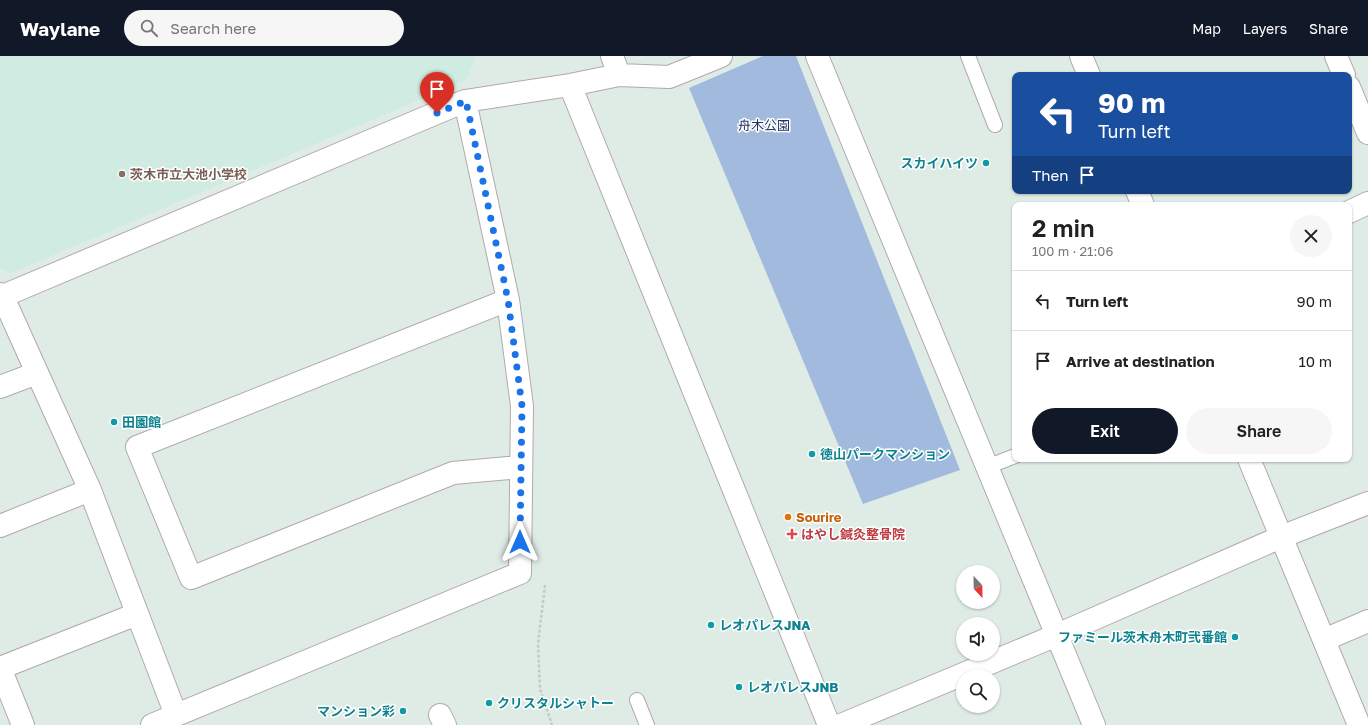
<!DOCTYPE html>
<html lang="en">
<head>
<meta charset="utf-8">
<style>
	:root { --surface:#fff; --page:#f6f6f6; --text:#222; --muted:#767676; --line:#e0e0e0; --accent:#111827 }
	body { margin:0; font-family:"Golos Text","Noto Sans JP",sans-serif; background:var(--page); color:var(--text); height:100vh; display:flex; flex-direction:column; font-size:15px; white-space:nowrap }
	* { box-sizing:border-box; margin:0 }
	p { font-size:13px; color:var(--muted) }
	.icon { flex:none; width:22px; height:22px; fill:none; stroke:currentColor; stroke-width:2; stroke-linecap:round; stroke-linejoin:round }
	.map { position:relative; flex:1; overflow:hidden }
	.drawer { position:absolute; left:1012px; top:146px; width:340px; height:260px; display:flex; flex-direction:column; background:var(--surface); border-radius:8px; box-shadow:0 1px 3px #0004 }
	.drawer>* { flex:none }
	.top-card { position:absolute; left:1012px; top:16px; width:340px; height:122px; border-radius:8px; box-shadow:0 1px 3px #0004; background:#1a4fa0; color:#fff; overflow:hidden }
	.needle { width:26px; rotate:158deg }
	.tools { position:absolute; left:956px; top:509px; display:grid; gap:8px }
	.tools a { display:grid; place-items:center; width:44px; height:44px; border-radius:50%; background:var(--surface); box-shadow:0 1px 3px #0004; font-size:20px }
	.pin { position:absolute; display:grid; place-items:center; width:34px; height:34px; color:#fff; margin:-41px -17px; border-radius:50% 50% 50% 0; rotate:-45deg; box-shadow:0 0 4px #0007 }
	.pin .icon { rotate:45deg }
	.me { position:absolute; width:44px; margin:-22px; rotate:0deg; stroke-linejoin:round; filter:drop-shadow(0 0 3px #0008) }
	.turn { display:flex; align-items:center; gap:14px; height:84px; padding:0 20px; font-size:18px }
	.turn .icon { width:52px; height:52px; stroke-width:2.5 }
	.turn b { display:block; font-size:28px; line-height:34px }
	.then { display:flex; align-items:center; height:38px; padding:0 20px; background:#0003; gap:8px; font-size:15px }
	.round { display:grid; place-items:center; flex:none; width:42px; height:42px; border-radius:21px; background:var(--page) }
	.headline { display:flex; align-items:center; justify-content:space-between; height:68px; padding:0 20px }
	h1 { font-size:24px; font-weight:600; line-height:30px }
	.action { display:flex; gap:8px; margin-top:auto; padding:8px 20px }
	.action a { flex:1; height:46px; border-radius:24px; background:var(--accent); color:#fff; font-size:16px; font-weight:600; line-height:46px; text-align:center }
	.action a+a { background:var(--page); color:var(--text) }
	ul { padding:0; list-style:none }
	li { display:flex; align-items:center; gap:12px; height:60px; padding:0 20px; border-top:1px solid var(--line) }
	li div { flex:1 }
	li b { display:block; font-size:15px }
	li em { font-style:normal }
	header { display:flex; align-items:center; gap:24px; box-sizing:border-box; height:56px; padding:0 20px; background:var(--accent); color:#fff }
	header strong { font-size:19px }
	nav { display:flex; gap:22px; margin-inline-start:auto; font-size:14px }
	.search { width:280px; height:36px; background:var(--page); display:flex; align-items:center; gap:10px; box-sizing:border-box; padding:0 14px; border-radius:22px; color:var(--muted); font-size:15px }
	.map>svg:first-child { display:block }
	.education { fill:#d0ebe1 }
	.green { fill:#a1badd }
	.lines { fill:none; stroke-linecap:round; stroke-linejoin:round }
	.service-casing { stroke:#b2a9ab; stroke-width:16 }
	.minor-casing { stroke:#b2a9ab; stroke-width:24 }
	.path { stroke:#c8c8c8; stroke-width:2.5; stroke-dasharray:3 2; stroke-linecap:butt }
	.service { stroke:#fff; stroke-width:14 }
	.minor { stroke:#fff; stroke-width:22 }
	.route { stroke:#1a73e8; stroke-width:7; stroke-dasharray:0 12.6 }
	.culture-dot { fill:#0f9aa8; stroke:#fff; stroke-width:1.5 }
	.education-dot { fill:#8d6e63; stroke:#fff; stroke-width:1.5 }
	.food-dot { fill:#e8710a; stroke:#fff; stroke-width:1.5 }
	.health-dot { fill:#e0444e; stroke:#fff; stroke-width:1.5 }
	.labels { text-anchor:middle; stroke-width:3; stroke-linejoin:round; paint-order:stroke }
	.park-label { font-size:13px; fill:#223462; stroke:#fff }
	.culture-label { font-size:13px; font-weight:bold; fill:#0d838f; stroke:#fff; text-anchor:start }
	.education-label { font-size:13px; font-weight:bold; fill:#785e54; stroke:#fff; text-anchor:start }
	.food-label { font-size:13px; font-weight:bold; fill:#c56008; stroke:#fff; text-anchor:start }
	.health-label { font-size:13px; font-weight:bold; fill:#be3a42; stroke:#fff; text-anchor:start }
</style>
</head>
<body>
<header>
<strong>Waylane</strong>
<div class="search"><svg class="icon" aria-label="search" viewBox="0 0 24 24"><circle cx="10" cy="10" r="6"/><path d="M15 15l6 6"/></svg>Search here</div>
<nav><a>Map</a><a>Layers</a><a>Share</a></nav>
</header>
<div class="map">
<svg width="1368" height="669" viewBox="0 0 1368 669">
	<rect width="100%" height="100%" fill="#dfece5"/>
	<!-- education -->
	<path class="education" d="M0 0H475L476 1 466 24 11 217 0 212Z"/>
	<!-- green -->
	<path class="green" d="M763 0H796L960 414 863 448 689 32Z"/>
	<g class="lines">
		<defs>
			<path id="service" d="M968 0 995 69
				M987 411 1015 400
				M637 644 647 669"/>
			<path id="minor" d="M612 0 619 19
				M817 0 1094 669
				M1081 0 1089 19
				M1336 0 1344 19
				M570 29 829 669
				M1349 31 1368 77
				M1137 135 1143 149
				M1349 156 1368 147
				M0 238 3 240 465 45 570 29 619 19 669 21 721 0
				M2 239 90 434 176 659
				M508 244 137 391 191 522 453 417 520 411
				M0 331 37 317
				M1249 403 1359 669
				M0 470 90 434
				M1324 584 1368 565
				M0 612 137 558
				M0 612 23 669
				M440 659 445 669
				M152 669 520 517 522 350 508 244 465 45
				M841 669 1057 579 1281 481 1368 447"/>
		</defs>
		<!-- service casing -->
		<use href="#service" class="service-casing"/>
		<!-- minor casing -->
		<use href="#minor" class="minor-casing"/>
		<!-- path -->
		<path class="path" d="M545 529 538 588 540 633 552 669"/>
		<!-- service -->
		<use href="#service" class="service"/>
		<!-- minor -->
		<use href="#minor" class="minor"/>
	</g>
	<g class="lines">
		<!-- route -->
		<path class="route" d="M437 57 466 45 508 244 522 350 520 486"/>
	</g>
	<!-- markers -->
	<g class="culture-dot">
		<circle cx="986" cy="107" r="4"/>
		<circle cx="114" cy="366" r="4"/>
		<circle cx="812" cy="398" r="4"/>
		<circle cx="711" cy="569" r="4"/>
		<circle cx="1235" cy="581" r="4"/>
		<circle cx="739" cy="631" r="4"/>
		<circle cx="489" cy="647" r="4"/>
		<circle cx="403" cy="655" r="4"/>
	</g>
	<circle class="education-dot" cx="122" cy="118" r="4"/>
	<circle class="food-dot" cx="788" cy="461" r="4"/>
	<path class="health-dot" d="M790 472h4v4h4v4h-4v4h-4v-4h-4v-4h4z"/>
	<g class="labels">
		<!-- park labels -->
		<g class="park-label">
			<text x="764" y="74">舟木公園</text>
		</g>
		<!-- culture labels -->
		<g class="culture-label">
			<text x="978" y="112" text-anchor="end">スカイハイツ</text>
			<text x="122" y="371">田園館</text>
			<text x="820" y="403">徳山パークマンション</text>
			<text x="719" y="574">レオパレスJNA</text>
			<text x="1227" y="586" text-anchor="end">ファミール茨木舟木町弐番館</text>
			<text x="747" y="636">レオパレスJNB</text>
			<text x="497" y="652">クリスタルシャトー</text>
			<text x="395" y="660" text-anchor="end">マンション彩</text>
		</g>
		<!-- education labels -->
		<g class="education-label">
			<text x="130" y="123">茨木市立大池小学校</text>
		</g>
		<!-- food labels -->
		<g class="food-label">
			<text x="796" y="466">Sourire</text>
		</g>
		<!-- health labels -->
		<g class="health-label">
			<text x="801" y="483">はやし鍼灸整骨院</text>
		</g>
	</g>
</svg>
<div class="tools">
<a><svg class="needle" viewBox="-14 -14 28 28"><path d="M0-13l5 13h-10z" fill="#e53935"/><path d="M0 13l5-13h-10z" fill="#767676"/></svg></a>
<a><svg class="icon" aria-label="sound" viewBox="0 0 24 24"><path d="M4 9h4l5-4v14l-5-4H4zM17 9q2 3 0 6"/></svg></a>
<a><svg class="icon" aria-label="search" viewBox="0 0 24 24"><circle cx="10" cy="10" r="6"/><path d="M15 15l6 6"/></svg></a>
</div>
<div class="pin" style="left:437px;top:57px;background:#d93025"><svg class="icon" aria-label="arrive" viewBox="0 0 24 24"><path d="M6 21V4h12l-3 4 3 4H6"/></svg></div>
<svg class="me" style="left:520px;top:486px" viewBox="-20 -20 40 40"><path d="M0-17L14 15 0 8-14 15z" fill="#1a73e8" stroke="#fff" stroke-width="4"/></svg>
<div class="top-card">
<div class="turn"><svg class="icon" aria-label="left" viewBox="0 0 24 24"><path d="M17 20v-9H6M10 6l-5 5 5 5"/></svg><div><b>90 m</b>Turn left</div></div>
<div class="then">Then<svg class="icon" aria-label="arrive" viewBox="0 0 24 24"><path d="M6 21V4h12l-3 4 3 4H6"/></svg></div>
</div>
<section class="drawer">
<div class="headline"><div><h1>2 min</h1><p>100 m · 21:06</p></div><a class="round"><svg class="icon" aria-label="close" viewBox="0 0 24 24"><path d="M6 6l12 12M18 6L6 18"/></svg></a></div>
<ul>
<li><svg class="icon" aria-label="left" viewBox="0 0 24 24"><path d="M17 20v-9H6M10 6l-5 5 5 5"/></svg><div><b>Turn left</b></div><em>90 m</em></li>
<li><svg class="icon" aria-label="arrive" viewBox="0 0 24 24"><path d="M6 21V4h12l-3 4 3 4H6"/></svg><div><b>Arrive at destination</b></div><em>10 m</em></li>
</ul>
<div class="action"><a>Exit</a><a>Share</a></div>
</section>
</div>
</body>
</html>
